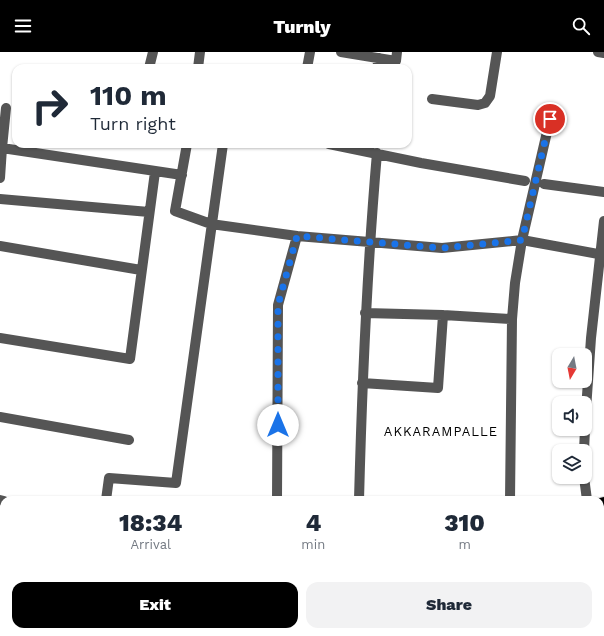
<!DOCTYPE html>
<html lang="en">
<head>
<meta charset="utf-8">
<style>
	:root { --surface:#fff; --page:#f2f2f3; --text:#1f2937; --muted:#747a83; --accent:#000 }
	body { margin:0; font-family:"Work Sans",sans-serif; background:var(--page); color:var(--text); height:100vh; display:flex; flex-direction:column; font-size:15px; white-space:nowrap }
	* { box-sizing:border-box; margin:0 }
	p { font-size:13px; color:var(--muted) }
	.icon { flex:none; width:22px; height:22px; fill:none; stroke:currentColor; stroke-width:2; stroke-linecap:round; stroke-linejoin:round }
	.map { position:relative; flex:1; overflow:hidden }
	.sheet { position:absolute; left:0px; top:444px; width:604px; height:140px; display:flex; flex-direction:column; background:var(--surface); border-radius:12px 12px 0 0; box-shadow:0 1px 3px #0004 }
	.sheet>* { flex:none }
	.top-card { position:absolute; left:12px; top:12px; width:400px; height:84px; border-radius:12px; box-shadow:0 1px 3px #0004; background:#fff; color:var(--text); overflow:hidden }
	.needle { width:26px; rotate:190deg }
	.buttons { position:absolute; left:552px; top:296px; display:grid; gap:8px }
	.buttons a { display:grid; place-items:center; width:40px; height:40px; border-radius:8px; background:var(--surface); box-shadow:0 1px 3px #0004; font-size:20px }
	.pin { position:absolute; display:grid; place-items:center; width:34px; height:34px; color:#fff; margin:-17px; border:2px solid #fff; border-radius:50%; box-shadow:0 1px 4px #0007 }
	.me { position:absolute; width:44px; margin:-22px; rotate:0deg; stroke-linejoin:round; filter:drop-shadow(0 0 3px #0008) }
	.turn { display:flex; align-items:center; gap:14px; height:84px; padding:0 12px; font-size:18px }
	.turn .icon { width:52px; height:52px; stroke-width:2.5 }
	.turn b { display:block; font-size:28px; line-height:34px }
	.eta { display:flex; justify-content:space-evenly; align-items:center; height:68px; text-align:center }
	.eta b { font-size:24px; font-weight:800; line-height:28px }
	.action { display:flex; gap:8px; margin-top:auto; padding:8px 12px }
	.action a { flex:1; height:46px; border-radius:12px; background:var(--accent); color:#fff; font-size:16px; font-weight:800; line-height:46px; text-align:center }
	.action a+a { background:var(--page); color:var(--text) }
	header { display:flex; justify-content:space-between; align-items:center; height:52px; padding:0 12px; background:var(--accent); color:#fff; font-size:18px; font-weight:800 }
	.map>svg:first-child { display:block }
	.lines { fill:none; stroke-linecap:round; stroke-linejoin:round }
	.major-casing { stroke:#dbdbdb; stroke-width:12 }
	.minor { stroke:#555; stroke-width:10 }
	.major { stroke:#000; stroke-width:10 }
	.route { stroke:#1a73e8; stroke-width:7; stroke-dasharray:0 12.6 }
	.labels { text-anchor:middle; stroke-width:4; stroke-linejoin:round; paint-order:stroke }
	.quarter-label { font-size:13px; letter-spacing:1px; fill:#000; stroke:#fff }
</style>
</head>
<body>
<header><svg class="icon" aria-label="menu" viewBox="0 0 24 24"><path d="M4 6h16M4 12h16M4 18h16"/></svg>Turnly<svg class="icon" aria-label="search" viewBox="0 0 24 24"><circle cx="10" cy="10" r="6"/><path d="M15 15l6 6"/></svg></header>
<div class="map">
<svg width="604" height="584" viewBox="0 0 604 584">
	<rect width="100%" height="100%" fill="#fff"/>
	<g class="lines">
		<defs>
			<path id="major" d="M600 451 604 450
				M600 473 604 472
				M0 570 4 569
				M41 584 60 580"/>
		</defs>
		<!-- major casing -->
		<use href="#major" class="major-casing"/>
		<!-- minor -->
		<path class="minor" d="M341 0 396 9 397 0
			M598 0 604 1
			M149 16 153 0
			M198 16 200 0
			M307 16 310 0
			M377 16 379 6
			M432 47 478 53 485 51 490 44 497 0
			M6 56 2 96 182 123
			M187 92 175 159 211 172 297 184 278 253 277 448
			M329 92 421 111 525 129
			M0 126 2 96
			M544 132 604 140
			M0 147 149 160
			M297 184 442 196 522 188 604 203
			M0 194 141 218
			M365 261 443 263 512 267
			M0 286 130 307 155 120
			M362 331 438 336 443 263
			M0 365 129 388
			M585 372 591 286 604 169
			M584 399 585 377
			M584 425 587 448
			M0 448 4 449
			M106 448 109 426 176 431 223 92
			M359 448C362 332 367 217 377 101
			M510 448 512 267 515 231 522 188 550 67"/>
		<!-- major -->
		<use href="#major" class="major"/>
	</g>
	<g class="lines">
		<!-- route -->
		<path class="route" d="M278 373V253L297 184 442 196 522 188 550 67"/>
	</g>
	<g class="labels">
		<!-- quarter labels -->
		<g class="quarter-label">
			<text x="441" y="384">AKKARAMPALLE</text>
		</g>
	</g>
</svg>
<div class="buttons">
<a><svg class="needle" viewBox="-14 -14 28 28"><path d="M0-13l5 13h-10z" fill="#e53935"/><path d="M0 13l5-13h-10z" fill="#747a83"/></svg></a>
<a><svg class="icon" aria-label="sound" viewBox="0 0 24 24"><path d="M4 9h4l5-4v14l-5-4H4zM17 9q2 3 0 6"/></svg></a>
<a><svg class="icon" aria-label="layers" viewBox="0 0 24 24"><path d="M12 4l9 5-9 5-9-5zM3 14l9 5 9-5"/></svg></a>
</div>
<div class="pin" style="left:550px;top:67px;background:#d93025"><svg class="icon" aria-label="arrive" viewBox="0 0 24 24"><path d="M6 21V4h12l-3 4 3 4H6"/></svg></div>
<svg class="me" style="left:278px;top:373px" viewBox="-20 -20 40 40"><circle r="19" fill="#fff"/><path d="M0-13L10 11 0 6-10 11z" fill="#1a73e8"/></svg>
<div class="top-card">
<div class="turn"><svg class="icon" aria-label="right" viewBox="0 0 24 24"><path d="M7 20v-9h11M14 6l5 5-5 5"/></svg><div><b>110 m</b>Turn right</div></div>
</div>
<section class="sheet">
<div class="eta">
<div><b>18:34</b><p>Arrival</p></div>
<div><b>4</b><p>min</p></div>
<div><b>310</b><p>m</p></div>
</div>
<div class="action"><a>Exit</a><a>Share</a></div>
</section>
</div>
</body>
</html>
